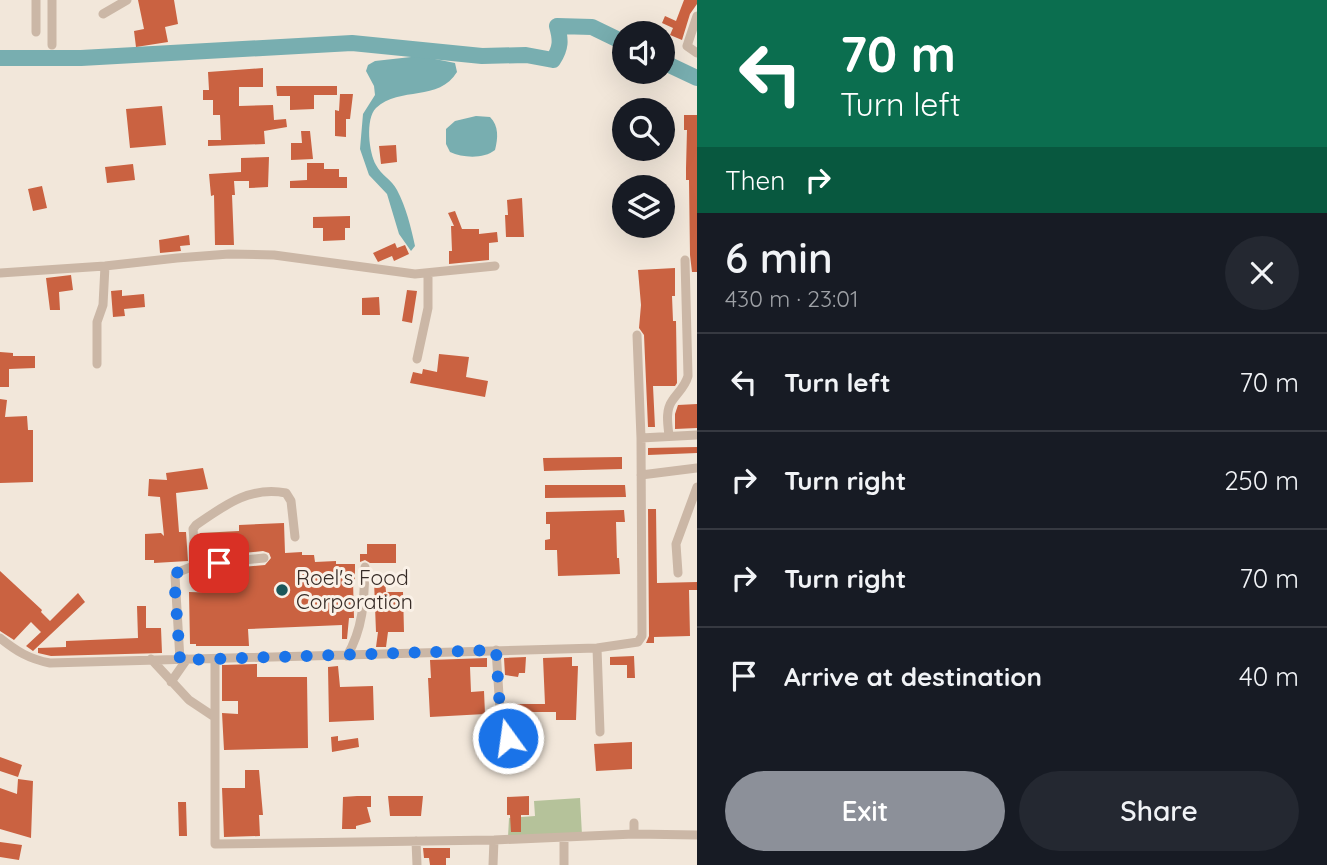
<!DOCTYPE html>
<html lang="en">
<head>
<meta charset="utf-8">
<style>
	:root { --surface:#171b24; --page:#242831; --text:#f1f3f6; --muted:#9ea1a6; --line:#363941; --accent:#8c9099 }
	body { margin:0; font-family:Quicksand,sans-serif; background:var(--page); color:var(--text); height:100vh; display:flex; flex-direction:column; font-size:26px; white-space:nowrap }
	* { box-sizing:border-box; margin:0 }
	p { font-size:23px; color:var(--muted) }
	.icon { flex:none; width:38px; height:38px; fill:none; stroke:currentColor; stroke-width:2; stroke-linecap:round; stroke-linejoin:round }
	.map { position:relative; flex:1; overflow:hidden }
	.details { display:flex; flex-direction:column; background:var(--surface); width:630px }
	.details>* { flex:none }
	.banner { background:#0b6e4f; color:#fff; overflow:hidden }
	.tools { position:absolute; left:612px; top:21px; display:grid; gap:14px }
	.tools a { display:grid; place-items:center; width:63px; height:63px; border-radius:50%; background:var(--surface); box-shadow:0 7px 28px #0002; font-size:35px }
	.pin { position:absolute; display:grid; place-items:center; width:60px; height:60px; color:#fff; margin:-30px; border-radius:14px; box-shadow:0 4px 10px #0006 }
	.me { position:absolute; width:77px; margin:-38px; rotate:346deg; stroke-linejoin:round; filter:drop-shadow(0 0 5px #0008) }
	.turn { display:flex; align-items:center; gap:24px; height:147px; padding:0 28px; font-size:32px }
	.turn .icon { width:91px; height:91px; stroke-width:2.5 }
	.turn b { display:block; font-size:49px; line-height:60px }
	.then { display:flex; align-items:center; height:66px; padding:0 28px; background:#0003; gap:14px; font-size:26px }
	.round { display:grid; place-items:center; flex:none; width:74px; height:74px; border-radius:37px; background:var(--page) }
	.headline { display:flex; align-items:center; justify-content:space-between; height:119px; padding:0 28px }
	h1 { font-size:42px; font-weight:600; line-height:52px }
	.action { display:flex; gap:14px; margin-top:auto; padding:14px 28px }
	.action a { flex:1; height:80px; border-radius:42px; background:var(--accent); color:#fff; font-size:28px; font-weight:600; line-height:80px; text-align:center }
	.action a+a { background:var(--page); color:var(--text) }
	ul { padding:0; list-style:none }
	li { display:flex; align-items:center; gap:21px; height:98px; padding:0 28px; border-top:2px solid var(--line) }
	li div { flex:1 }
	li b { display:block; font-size:26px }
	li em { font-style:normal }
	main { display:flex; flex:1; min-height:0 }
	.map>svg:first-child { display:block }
	.green { fill:#b5c29a }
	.water { fill:#78aeb0 }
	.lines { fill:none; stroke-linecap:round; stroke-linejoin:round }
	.river { stroke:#78aeb0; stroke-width:16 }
	.building { fill:#ca6241 }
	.minor { stroke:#cbb7a6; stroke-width:9 }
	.route { stroke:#1a73e8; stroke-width:12; stroke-dasharray:0 21.6 }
	.poi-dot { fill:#1b5659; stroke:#faf1e7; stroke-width:2.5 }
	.labels { text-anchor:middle; stroke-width:6; stroke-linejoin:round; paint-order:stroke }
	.poi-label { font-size:21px; fill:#372c27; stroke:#faf1e7; text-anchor:start }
</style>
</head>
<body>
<main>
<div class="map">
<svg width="697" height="865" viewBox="0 0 697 865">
	<rect width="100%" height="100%" fill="#f2e7da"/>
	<!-- green -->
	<path class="green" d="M580 798 582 835 508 837 509 818 535 816 534 801Z"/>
	<!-- water -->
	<path class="water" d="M420 56 455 63 457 72C439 102 400 86 376 108 365 119 369 153 376 165 381 175 392 180 397 190 406 207 411 227 415 246L411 251 399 234 387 194 369 175 360 149 363 114 375 95 374 86 366 71 368 65 375 61Z
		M476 116 490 117C499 126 498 138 495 150 484 159 463 158 450 152L446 144V129L455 121Z"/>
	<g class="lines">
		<!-- river -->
		<path class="river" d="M0 58H81L352 43 482 56 526 55 553 60C561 48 561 40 557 26L592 27 625 43
			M663 62 697 78"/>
	</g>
	<!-- building -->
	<path class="building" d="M138 0H174L178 24 165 27 168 42 136 47 134 31 144 29Z
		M684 0H697V4L690 14 682 40 670 35 673 28 662 23 665 16 676 21Z
		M263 68V87H239V106L273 105 274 120 286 119 287 127 264 131 265 144 208 146V140H221L220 115H213V100H203V90H209L208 72Z
		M276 86H337V95H314V109L290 110V96H277Z
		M340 94H353L350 119H346V137L335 136V110L339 111Z
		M162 106 166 145 130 148 126 109Z
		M684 115H697V272H692L690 255 689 180H686V168L687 130H684Z
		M301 131H310L313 159 291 160V143H302Z
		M396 145 397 162 381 164 379 146Z
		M269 157 268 187 249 188V181H234L235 195H232L234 245H215L214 195 211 196 209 174 241 172V158Z
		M307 163H324V169H339V177H347V188H290V181L307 180Z
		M133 164 135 180 107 183 105 167Z
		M42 186 47 208 33 211 28 189Z
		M522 198 524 237H506L505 215H508L507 200Z
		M455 211 462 229H479V234L497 232 498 242 489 243V260L449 264V251H452L451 226H454L448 213Z
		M350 216V228H345V240L323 241V228H313V217Z
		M189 235 190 245 180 246 181 251 160 253 159 240Z
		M395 243 397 248 405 245 409 254 394 261 392 256 378 262 373 253Z
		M675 268V296H672L673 321H676L677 383 675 386H653L655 427H648L644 335 639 328 641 305 638 270Z
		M71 275 73 290 59 292 60 310H50L46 278Z
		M122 290V296L144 294 145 307 124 309 125 316 113 317 111 291Z
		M407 290 417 291 412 323 402 321Z
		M379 297 380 315H362V298Z
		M0 352 13 353V356H35V368L9 369V387H0Z
		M439 354 469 357 466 377 488 381 485 397 410 383 413 372 422 374 423 369 437 372Z
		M0 399 7 400 5 417 27 416 28 430H33V482L0 483Z
		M697 404V428L675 429V414L678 405Z
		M697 447V453L648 455V448Z
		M622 457V469L544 471 543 458Z
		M203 468 208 489 176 493 179 532H186L188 561 154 563V560H145V534L161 533 164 536 160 497 148 496 149 479 167 480 166 473Z
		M545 485H625L626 497 545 498Z
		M648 509H656L657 583 697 582V590H689L690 636 654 637V643H646L649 636Z
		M624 510 625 522H616L617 558H619L620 574 558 576 557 550H545V540L550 539V524H546V512Z
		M284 523 285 553 302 552V555H314L315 562 336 561V564H355V581H353L354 618H349L347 639H342V625L248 629 249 646H196V644H190L189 592 222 593V580L231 579V568L265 565 271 558 269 553 263 551 202 557 200 533 239 531V525Z
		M367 544H396V563H370L365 560 360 562V554H367Z
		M0 571 42 610 41 612 50 621 78 593 85 602 33 651 26 646 41 632 31 622 14 640 0 631Z
		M374 581H385L386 592H403L404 632H388L386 647H376L378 632H376Z
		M137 606H146V628H161L162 653 51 656 38 653V648L66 647V641L138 638Z
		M634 656 635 678H627V665H610V657Z
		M526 657 525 673H519L518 677 505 675 504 658Z
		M572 657V666H578L576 720H556V712H532V732H514L511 713H508L507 704H545L543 658Z
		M487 658V667H470L471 692 484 691 485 714 430 717 428 678H431L430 660Z
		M257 664V677H307L308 748 224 750 222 713 238 714V701H222V665Z
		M338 666 340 687 373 686 374 720 329 722 328 667Z
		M338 736V741L358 738 359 747 332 752 331 737Z
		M632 742V769L596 771 594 744Z
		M0 757 22 765 18 777 0 771Z
		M245 770H259L263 815H259L260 836 224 837 222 788H245Z
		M18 779 33 781 31 838 0 829V788L17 794Z
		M357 796H371V807H367L371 822 356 826V829H342L343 797Z
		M388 796H423L421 816H390Z
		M529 796V815H521V832H511L510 815H507V797Z
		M178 802H186L187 836H179Z
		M0 842 22 845 19 860 0 857Z
		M423 848H450V858H446V865H430L429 858H424Z"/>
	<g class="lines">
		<!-- minor -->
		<path class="minor" d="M103 14 127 0
			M697 16 687 46 697 53
			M36 32V0
			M52 45V0
			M0 273 105 266 177 258 229 254 274 255 415 274 495 266
			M637 335 641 438
			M417 359 428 308V274
			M97 364V322L103 305 105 266
			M669 436C668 425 665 411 672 401 678 392 685 387 688 376L685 260
			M641 475 697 468
			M196 565 193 529 196 525C225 505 250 486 286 493L291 501 295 537
			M678 573 676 544 697 487
			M0 638C16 651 29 659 50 663L597 648 638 642 642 636 641 438 697 435
			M597 648 600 732
			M496 650 500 710 508 738
			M347 656C364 627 364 599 365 567
			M151 659 189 700 213 716
			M215 659V844L494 840 634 834 697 835
			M180 660 175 576 176 573 196 565 264 558
			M171 682 187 659
			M634 823V834
			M564 838V865
			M416 841 417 865
			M493 865 494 840"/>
	</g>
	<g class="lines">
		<!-- route -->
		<path class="route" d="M219 563 196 565 176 573 174 576 180 660 496 650 500 710 508 738"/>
	</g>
	<!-- markers -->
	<circle class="poi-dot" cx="282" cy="590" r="7"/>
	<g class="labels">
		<!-- poi labels -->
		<g class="poi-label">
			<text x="296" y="585">Roel's Food<tspan x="296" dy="24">Corporation</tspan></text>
		</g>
	</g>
</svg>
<div class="tools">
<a><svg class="icon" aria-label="sound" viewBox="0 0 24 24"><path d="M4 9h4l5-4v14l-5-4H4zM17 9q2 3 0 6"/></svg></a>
<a><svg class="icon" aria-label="search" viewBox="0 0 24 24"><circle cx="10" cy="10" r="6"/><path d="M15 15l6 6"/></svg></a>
<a><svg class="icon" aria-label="layers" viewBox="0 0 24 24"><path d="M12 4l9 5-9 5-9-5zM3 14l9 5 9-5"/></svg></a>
</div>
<div class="pin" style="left:219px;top:563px;background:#d93025"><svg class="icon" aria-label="arrive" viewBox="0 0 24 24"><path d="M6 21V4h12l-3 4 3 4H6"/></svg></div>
<svg class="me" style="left:508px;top:738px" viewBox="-20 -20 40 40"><circle r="17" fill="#1a73e8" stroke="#fff" stroke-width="3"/><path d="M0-11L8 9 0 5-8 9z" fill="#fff"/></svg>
</div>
<section class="details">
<div class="banner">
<div class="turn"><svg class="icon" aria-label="left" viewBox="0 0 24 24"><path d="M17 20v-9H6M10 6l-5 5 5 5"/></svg><div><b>70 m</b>Turn left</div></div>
<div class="then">Then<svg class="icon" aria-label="right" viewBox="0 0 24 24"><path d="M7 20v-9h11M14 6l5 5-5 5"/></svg></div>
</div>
<div class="headline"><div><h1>6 min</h1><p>430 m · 23:01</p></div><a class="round"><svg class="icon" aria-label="close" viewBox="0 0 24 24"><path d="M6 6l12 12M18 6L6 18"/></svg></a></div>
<ul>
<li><svg class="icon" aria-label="left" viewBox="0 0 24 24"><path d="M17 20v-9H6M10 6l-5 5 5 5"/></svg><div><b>Turn left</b></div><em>70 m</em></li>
<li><svg class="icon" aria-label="right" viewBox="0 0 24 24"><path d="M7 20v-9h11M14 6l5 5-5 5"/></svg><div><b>Turn right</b></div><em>250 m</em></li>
<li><svg class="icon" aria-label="right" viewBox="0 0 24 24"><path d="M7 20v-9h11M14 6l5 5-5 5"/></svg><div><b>Turn right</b></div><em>70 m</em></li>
<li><svg class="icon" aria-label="arrive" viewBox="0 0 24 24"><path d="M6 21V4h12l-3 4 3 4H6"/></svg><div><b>Arrive at destination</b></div><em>40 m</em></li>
</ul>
<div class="action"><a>Exit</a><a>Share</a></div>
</section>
</main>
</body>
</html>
